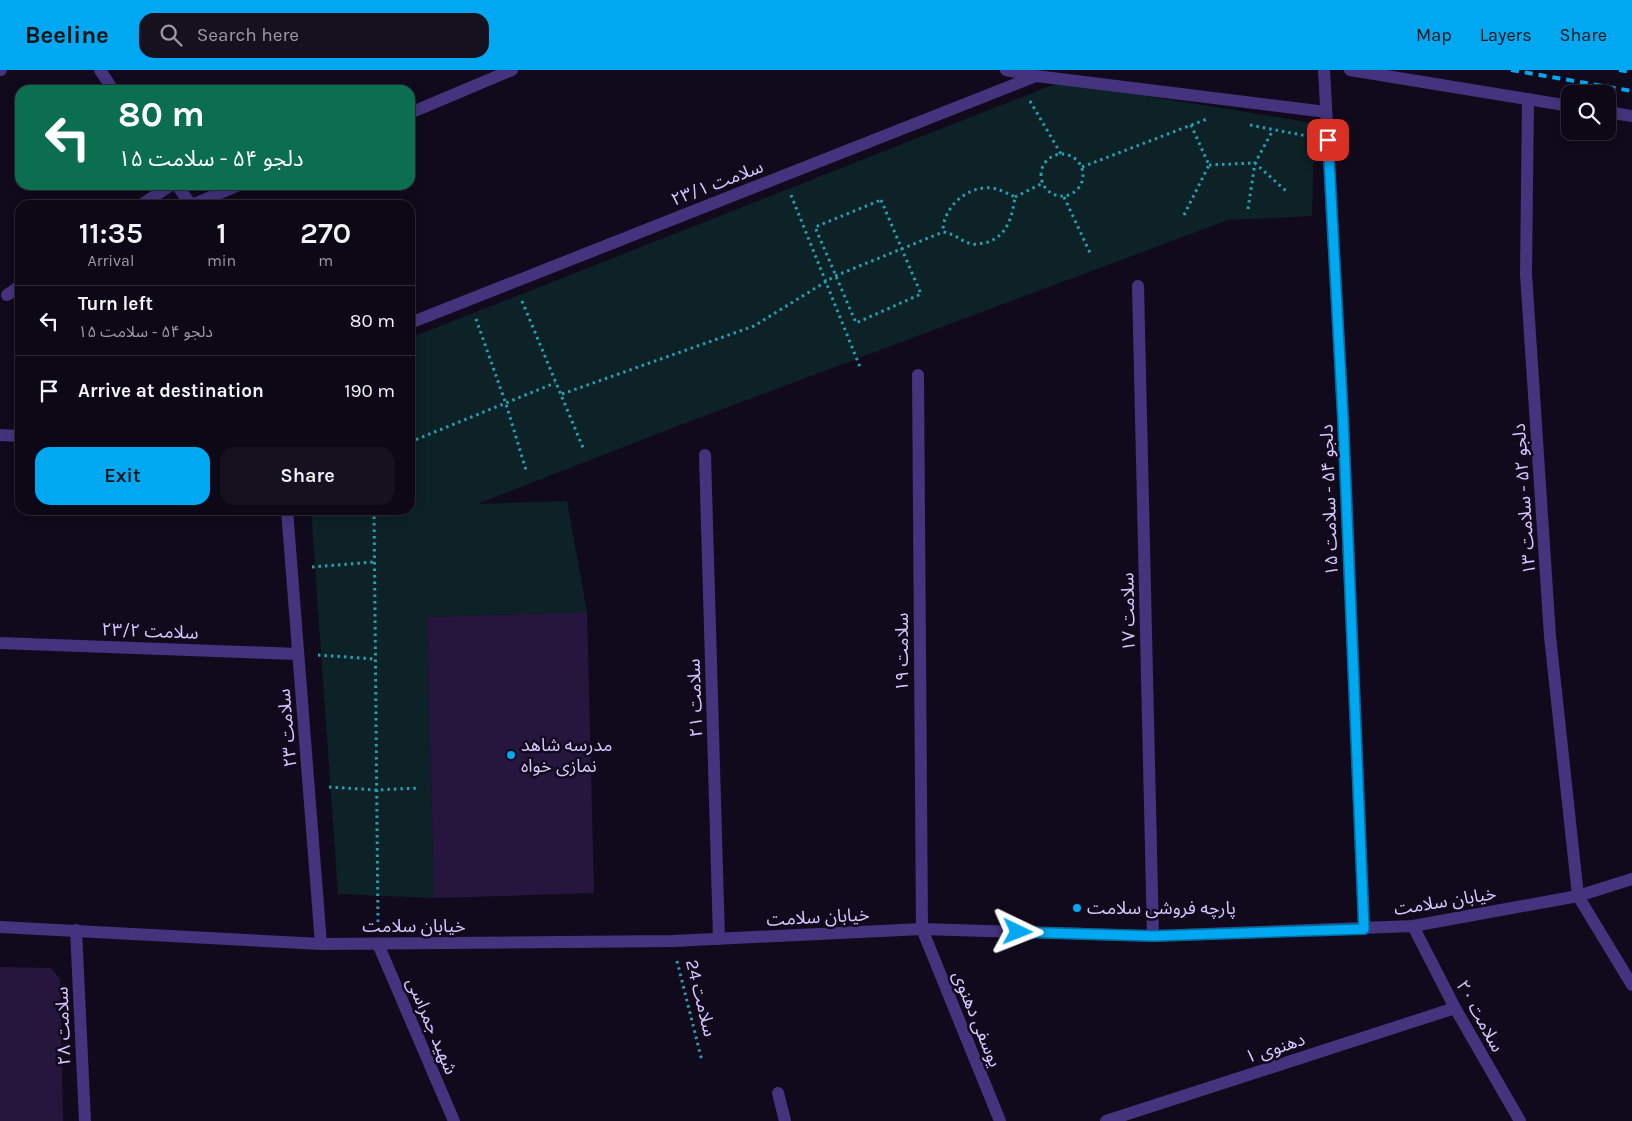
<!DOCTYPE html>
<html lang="en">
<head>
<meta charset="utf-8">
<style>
	:root { --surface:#0d0815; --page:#16111e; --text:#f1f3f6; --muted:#9a9aa0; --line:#2d2934; --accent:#00a8f1 }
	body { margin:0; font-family:Karla,"Noto Sans Arabic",sans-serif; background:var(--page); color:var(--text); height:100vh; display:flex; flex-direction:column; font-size:19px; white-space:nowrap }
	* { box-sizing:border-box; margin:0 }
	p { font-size:16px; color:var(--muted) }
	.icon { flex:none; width:28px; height:28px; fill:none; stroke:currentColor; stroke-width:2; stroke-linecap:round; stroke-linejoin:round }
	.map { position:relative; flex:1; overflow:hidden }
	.side { position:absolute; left:15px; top:130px; width:400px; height:315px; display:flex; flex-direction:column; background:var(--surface); border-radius:15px; box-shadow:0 2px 12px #0003,0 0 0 1px var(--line) }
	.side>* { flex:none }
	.banner { position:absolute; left:15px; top:15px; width:400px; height:105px; border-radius:15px; box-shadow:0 2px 12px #0003,0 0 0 1px var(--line); background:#0b6e4f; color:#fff; overflow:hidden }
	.buttons { position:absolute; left:1561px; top:15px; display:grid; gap:10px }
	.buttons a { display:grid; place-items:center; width:55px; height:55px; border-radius:10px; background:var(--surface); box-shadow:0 2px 12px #0003,0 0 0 1px var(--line); font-size:25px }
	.pin { position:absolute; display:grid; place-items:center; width:42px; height:42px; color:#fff; margin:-21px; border-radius:10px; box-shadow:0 2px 8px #0006 }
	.me { position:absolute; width:55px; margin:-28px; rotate:92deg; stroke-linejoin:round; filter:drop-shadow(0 0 4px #0008) }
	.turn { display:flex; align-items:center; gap:18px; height:105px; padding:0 20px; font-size:22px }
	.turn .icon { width:65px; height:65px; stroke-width:2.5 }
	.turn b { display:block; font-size:35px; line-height:42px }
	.eta { display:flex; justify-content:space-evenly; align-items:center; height:85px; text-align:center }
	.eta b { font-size:30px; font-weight:600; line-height:35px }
	.action { display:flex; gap:10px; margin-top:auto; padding:10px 20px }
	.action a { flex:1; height:58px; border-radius:15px; background:var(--accent); color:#111; font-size:20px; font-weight:600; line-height:58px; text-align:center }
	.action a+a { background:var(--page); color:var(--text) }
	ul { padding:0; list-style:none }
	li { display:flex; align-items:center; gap:15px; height:70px; padding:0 20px; border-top:1px solid var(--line) }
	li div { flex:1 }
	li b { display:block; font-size:19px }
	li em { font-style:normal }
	header { display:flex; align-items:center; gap:30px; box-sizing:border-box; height:70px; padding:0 25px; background:var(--accent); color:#111 }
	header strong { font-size:24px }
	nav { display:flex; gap:28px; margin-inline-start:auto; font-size:18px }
	.search { width:350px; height:45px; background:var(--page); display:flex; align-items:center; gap:12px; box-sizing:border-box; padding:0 18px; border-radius:15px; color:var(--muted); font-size:19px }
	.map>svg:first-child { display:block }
	.green { fill:#0d2226 }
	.building { fill:#26163e }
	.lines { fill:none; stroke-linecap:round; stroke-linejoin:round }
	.path { stroke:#289eb1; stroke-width:3; stroke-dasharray:2.5 4; stroke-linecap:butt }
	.minor { stroke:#45337d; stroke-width:12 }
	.tertiary { stroke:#45337d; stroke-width:12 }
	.rail { stroke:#00a8f1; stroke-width:4; stroke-dasharray:8 6; stroke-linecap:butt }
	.route-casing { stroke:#006d9d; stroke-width:12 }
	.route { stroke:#00a8f1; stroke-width:9 }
	.poi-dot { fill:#00a8f1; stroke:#110a1c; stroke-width:2 }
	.labels { text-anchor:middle; stroke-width:5; stroke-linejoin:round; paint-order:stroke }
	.street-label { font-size:18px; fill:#d8c6ff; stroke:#110a1c }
	.poi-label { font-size:18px; fill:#d8c6ff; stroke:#110a1c; text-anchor:start }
</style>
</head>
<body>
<header>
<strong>Beeline</strong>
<div class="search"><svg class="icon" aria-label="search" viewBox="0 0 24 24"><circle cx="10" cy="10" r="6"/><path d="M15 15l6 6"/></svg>Search here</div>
<nav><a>Map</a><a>Layers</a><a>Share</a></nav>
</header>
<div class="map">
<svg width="1632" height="1051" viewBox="0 0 1632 1051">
	<rect width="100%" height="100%" fill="#110a1c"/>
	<!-- green -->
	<path class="green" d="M1060 12 1314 53 1312 146 1228 150 680 355 477 434 567 431 587 542 427 547 434 828 338 824 311 440H410V268Z"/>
	<!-- building -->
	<path class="building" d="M587 542 594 823 434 828 427 547Z
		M0 897 51 898 60 909 63 1051H0Z"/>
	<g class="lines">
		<!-- path -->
		<path class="path" d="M1030 31 1061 84
			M1250 55 1307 66
			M1041 105a21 21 0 1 1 42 0a21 21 0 1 1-42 0Z
			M1209 95 1255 93 1286 121
			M1082 97 1207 49
			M791 125 860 297
			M1015 127 1043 113
			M1064 127 1091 185
			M881 130 921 224 856 253 815 157Z
			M1248 139 1255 93 1273 60
			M1184 145 1209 95 1191 55
			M522 231 584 380
			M476 249 506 334 526 400
			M562 324 754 256 835 206 943 162C956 164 962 172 972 174 977 175 983 173 988 172 1008 165 1012 146 1015 127 1009 124 1003 121 997 119 970 112 942 137 943 162
			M410 372 555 313
			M374 440 378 854
			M312 497 374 492
			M318 585 375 589
			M329 717 376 720 419 718
			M677 891 702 991"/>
		<!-- minor -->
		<path class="minor" d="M0 0H1
			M100 0 113 20
			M1006 0 1036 6 1326 42
			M1324 0 1343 348 1364 859
			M1528 29 1526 204 1550 566 1578 826 1632 915
			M410 43 512 0
			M177 115 191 135
			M141 135 171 115
			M192 135 239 115
			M1138 216 1153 866
			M7 225 20 216
			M410 253 1036 6
			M918 305 922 859 1000 1051
			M0 365 20 366
			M705 385 719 869
			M287 440 321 874
			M0 573 298 584
			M1413 856 1455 938 1520 1051
			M76 860 85 1051
			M778 1023 785 1051
			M1106 1051 1455 938"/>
		<!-- tertiary -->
		<path class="tertiary" d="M1350 0 1570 36
			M1608 42 1632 46
			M0 857 321 874 673 871 922 859 1153 866 1413 856 1578 826 1632 809
			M378 874 454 1051"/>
		<!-- rail -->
		<path class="rail" d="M1511 0 1632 21
			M1619 0 1632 2"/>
	</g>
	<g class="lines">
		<defs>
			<path id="route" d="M1018 862 1153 866 1364 859 1343 348 1328 70"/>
		</defs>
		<!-- route casing -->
		<use href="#route" class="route-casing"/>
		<!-- route -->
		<use href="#route" class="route"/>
	</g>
	<!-- markers -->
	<g class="poi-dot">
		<circle cx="511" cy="685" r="5"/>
		<circle cx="1077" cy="838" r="5"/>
	</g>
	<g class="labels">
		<!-- street labels -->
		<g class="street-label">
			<text transform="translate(717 113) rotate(-21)" y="6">سلامت ۲۳/۱</text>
			<text transform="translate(1524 429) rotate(-94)" y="6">دلجو ۵۲ - سلامت ۱۳</text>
			<text transform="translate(1329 430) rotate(-92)" y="6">دلجو ۵۴ - سلامت ۱۵</text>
			<text transform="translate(1128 542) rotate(-91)" y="6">سلامت ۱۷</text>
			<text transform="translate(150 561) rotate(2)" y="6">سلامت ۲۳/۲</text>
			<text transform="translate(902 582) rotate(-90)" y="6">سلامت ۱۹</text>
			<text transform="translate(695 628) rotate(-92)" y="6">سلامت ۲۱</text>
			<text transform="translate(287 658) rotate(-95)" y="6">سلامت ۲۳</text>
			<text transform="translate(1445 831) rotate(-9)" y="6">خیابان سلامت</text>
			<text transform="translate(818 847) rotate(-3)" y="6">خیابان سلامت</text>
			<text x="414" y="862">خیابان سلامت</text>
			<text transform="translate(701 928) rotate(76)" y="6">سلامت 24</text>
			<text transform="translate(1480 946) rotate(61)" y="6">سلامت ۲۰</text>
			<text transform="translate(977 949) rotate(68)" y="6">یوسفی دهنوی</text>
			<text transform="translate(63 956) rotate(-92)" y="6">سلامت ۲۸</text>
			<text transform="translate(432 956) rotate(67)" y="6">شهید جمراسی</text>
			<text transform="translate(1275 978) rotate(-18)" y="6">دهنوی ۱</text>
		</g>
		<!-- poi labels -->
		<g class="poi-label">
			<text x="521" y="681">مدرسه شاهد<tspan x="521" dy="21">نمازی خواه</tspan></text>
			<text x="1087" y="844">پارچه فروشی سلامت</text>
		</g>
	</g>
</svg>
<div class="buttons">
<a><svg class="icon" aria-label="search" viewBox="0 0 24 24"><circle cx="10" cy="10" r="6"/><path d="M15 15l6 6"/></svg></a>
</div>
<div class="pin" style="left:1328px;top:70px;background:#d93025"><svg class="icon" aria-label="arrive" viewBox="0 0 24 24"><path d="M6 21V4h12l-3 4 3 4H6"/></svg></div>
<svg class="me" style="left:1018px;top:862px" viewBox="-20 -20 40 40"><path d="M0-17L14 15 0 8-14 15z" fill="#00a8f1" stroke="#fff" stroke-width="4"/></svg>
<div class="banner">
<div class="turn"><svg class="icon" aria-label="left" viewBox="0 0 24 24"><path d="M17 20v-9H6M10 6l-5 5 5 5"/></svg><div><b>80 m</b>دلجو ۵۴ - سلامت ۱۵</div></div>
</div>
<section class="side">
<div class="eta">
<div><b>11:35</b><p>Arrival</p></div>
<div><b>1</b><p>min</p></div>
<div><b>270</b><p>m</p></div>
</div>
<ul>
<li><svg class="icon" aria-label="left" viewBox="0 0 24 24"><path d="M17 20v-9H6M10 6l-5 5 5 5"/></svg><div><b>Turn left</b><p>دلجو ۵۴ - سلامت ۱۵</p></div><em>80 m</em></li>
<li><svg class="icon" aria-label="arrive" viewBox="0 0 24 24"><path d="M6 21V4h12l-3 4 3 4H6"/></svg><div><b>Arrive at destination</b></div><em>190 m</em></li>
</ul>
<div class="action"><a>Exit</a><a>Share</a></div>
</section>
</div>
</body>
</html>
